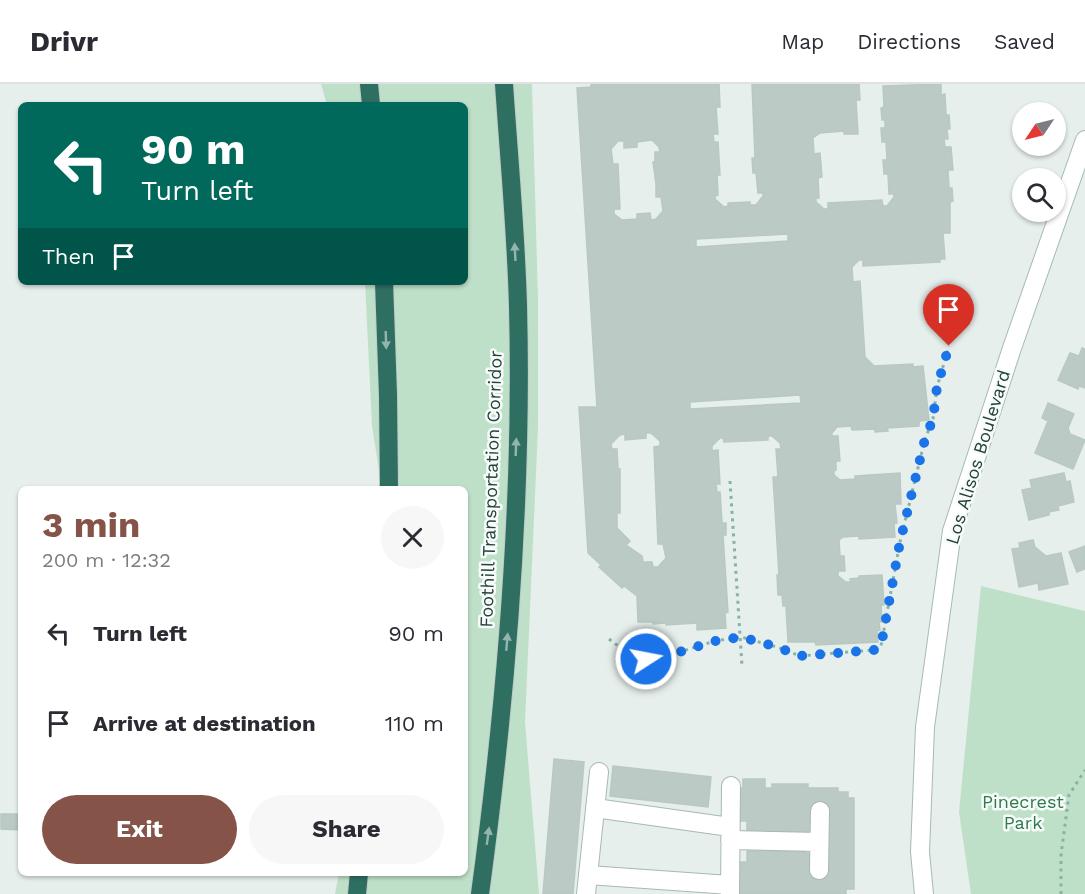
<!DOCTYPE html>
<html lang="en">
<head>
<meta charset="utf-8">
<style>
	:root { --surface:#fff; --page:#f7f7f7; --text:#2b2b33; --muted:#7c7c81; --line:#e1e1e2; --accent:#855347 }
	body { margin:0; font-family:"Work Sans",sans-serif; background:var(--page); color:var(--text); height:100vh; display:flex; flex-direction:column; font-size:22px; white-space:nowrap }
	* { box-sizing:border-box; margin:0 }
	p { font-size:20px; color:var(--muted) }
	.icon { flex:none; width:33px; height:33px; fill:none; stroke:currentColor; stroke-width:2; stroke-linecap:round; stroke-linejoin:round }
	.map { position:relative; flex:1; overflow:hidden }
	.sheet { position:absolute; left:18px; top:402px; width:450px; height:390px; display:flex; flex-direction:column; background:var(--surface); border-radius:9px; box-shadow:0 2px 4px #0004 }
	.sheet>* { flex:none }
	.hud { position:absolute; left:18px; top:18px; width:450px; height:183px; border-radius:9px; box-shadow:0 2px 4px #0004; background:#00695c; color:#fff; overflow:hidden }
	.needle { width:39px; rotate:235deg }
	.buttons { position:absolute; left:1012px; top:18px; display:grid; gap:12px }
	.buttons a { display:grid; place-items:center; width:54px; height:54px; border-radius:50%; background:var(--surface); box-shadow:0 2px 4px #0004; font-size:30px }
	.pin { position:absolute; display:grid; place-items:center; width:51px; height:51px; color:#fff; margin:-62px -26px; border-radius:50% 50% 50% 0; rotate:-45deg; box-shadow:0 0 6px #0007 }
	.pin .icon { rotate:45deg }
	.me { position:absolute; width:66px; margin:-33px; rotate:79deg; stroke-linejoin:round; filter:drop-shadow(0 0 4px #0008) }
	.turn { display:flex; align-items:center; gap:21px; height:126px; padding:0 24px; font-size:27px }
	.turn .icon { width:78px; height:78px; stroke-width:2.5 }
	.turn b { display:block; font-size:42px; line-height:51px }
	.then { display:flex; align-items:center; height:57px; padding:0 24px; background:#0003; gap:12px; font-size:22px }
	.round { display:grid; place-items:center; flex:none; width:63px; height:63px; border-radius:32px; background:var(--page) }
	.head { display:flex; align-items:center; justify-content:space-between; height:102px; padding:0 24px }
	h1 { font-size:36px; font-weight:700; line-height:45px; color:var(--accent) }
	.button { display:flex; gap:12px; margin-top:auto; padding:12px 24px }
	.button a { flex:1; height:69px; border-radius:36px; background:var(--accent); color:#fff; font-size:24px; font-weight:700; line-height:69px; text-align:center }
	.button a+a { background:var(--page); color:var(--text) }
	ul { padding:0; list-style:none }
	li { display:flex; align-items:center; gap:18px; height:90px; padding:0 24px }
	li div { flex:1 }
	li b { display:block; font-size:22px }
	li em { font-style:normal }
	header { display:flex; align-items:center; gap:36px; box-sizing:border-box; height:84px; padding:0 30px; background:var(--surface); border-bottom:2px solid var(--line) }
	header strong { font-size:28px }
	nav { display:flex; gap:33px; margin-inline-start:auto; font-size:21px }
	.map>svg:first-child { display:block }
	.green { fill:#bfe0c8 }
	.building { fill:#bbcac4; stroke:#b8c9c2; stroke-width:1.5; fill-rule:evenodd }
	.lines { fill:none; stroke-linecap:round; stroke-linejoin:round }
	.street-casing { stroke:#a8b8b2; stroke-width:20 }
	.secondary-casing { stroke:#a4bbb3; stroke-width:20 }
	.highway-casing { stroke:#c2cac8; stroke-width:20 }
	.path { stroke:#86b3a5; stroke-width:3; stroke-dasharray:3 4.5; stroke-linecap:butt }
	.street { stroke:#fff; stroke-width:18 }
	.secondary { stroke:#fff; stroke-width:18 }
	.highway { stroke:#2f6f62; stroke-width:18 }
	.oneway { fill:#93b5ae }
	.route { stroke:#1a73e8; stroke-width:10; stroke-dasharray:0 18 }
	.labels { text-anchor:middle; stroke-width:5; stroke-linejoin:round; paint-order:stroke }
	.street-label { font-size:18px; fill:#24423a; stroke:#f7fbf9 }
	.park-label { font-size:18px; fill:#2d7a4b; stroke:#f7fbf9 }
</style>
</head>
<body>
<header>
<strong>Drivr</strong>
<nav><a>Map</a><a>Directions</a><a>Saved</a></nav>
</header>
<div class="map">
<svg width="1085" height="810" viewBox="0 0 1085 810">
	<rect width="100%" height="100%" fill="#e6efeb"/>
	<!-- green -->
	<path class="green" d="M321 0H532L538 216V344L525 638 539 810H335L339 789H465V405H382L372 342 365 198H465V21H327Z
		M981 502 1085 527V810H971L959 728Z"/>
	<!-- building -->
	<path class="building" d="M591 0H719L720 23H716L718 50H713L714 58H718L720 91H717L718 111 715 112V115L724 123 728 122V119L750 118V121H756L763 112V109H758L756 89H753L752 74H755L752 0H859L860 16H856L858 50H844V47L820 49 813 54 814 70 820 69 822 93 818 94 819 114H816V118L824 125H828V119L882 116 883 122H887L894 113V110H889L888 90H884L883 76H887L886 58H882L881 44H885V36H882L881 24 884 23 883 2 941 0V11L945 10 946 31H949L950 45H947L948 55H944L945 63H951L953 86H948L949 104H952L953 117 950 118V149H943L945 175H940V178L863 182V176H859L852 183 853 198 860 197 865 273 874 282 913 280V283L923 282 929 336 919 337V342L887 344 888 347 875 348V345L852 346 851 342 837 343 832 349V352H838L840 377H836V386L834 387V391L840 396 855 395V392L900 389 901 420H895L897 439 894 440 895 453 859 455V452L843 453 839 456 840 472H844L845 487H838V492L846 498H851L850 495 859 494V492L882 491 884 521H881L882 538H879L880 546 877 547 878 558 816 561 815 558H788L786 522H783L782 511H778L777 491H779L773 393H778L776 365H781L780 359 772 352H768V356L724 358 723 354H720L712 362V367L718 366 720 400H716L717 408H720L722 439H726V451H723L728 528 725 529 726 544 697 546V539L666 541V539L653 540V538H638L637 512 624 502 622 504 599 483 601 481 588 469 579 323H597L577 4 591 3ZM652 56 659 63 660 68H655V78H653L656 100V113H661L663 127 656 135 651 136 650 129 637 130V135L622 136 614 130V125H620L618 80H613L611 65 618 57H624V64L637 63V58ZM788 150V157L696 163V155ZM800 311 801 319 690 325V318ZM646 349H651L660 357V362L654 363 658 460H663L666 474 658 483H653L652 478H643L642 472 626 461 630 457 617 444V429H620V385H618L617 365H612L611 360 620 351 625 350V356L646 354Z
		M1082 264 1085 265V304L1079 302 1078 305 1058 296 1070 269 1079 272Z
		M1048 319 1074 330 1068 344 1070 350 1085 356 1073 385 1035 369 1048 337 1042 334Z
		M1064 389 1066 398 1070 397 1074 418 1058 422 1059 426 1049 428V431L1029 436 1022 406 1032 404 1030 396Z
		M1033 456 1035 463 1046 472 1061 469 1068 500 1039 506 1038 499 1019 503 1012 465 1020 464 1019 459Z
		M1085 462V485L1077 488 1069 468Z
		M554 675 584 678 573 810H543Z
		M613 682 711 693 708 723 610 712Z
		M743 695H765V704H772V700H808V704H838V708H848V714H854V805H846V810H739V778H747V767H806V769H813L814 748H807V750L747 749V737H740V704H743Z
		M1 730H21V746L1 745Z"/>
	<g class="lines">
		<defs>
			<path id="street" d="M595 724 730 743
				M730 756 819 758
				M819 786 820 727
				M588 791 730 801
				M586 810 599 688
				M730 810 731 702"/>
			<path id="secondary" d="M924 810 920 768 925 643 952 447 1012 264 1085 56"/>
			<path id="highway" d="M369 0 371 21
				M384 198 388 311 389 405
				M357 810 359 789
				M480 810C506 618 523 415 518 222 516 148 509 74 504 0"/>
		</defs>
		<!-- street casing -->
		<use href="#street" class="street-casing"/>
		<!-- secondary casing -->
		<use href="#secondary" class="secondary-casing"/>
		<!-- highway casing -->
		<use href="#highway" class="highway-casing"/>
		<!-- path -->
		<path class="path" d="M730 397 742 582
			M609 555 622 565 646 575 670 571 715 557 741 553 777 563 800 572 874 566 881 562 900 458 925 355 933 335 937 303 949 262
			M1061 810V771L1069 711 1085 686"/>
		<!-- street -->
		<use href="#street" class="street"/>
		<!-- secondary -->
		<use href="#secondary" class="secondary"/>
		<!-- highway -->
		<use href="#highway" class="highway"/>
	</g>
	<!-- one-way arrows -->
	<defs><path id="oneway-solid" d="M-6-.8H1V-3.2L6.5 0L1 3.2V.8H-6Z" transform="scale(1.5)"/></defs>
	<g class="oneway">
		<use href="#oneway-solid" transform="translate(515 168) rotate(-93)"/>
		<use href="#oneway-solid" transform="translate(386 256) rotate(88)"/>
		<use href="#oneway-solid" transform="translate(516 363) rotate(-88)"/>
		<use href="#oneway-solid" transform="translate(507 558) rotate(-85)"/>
		<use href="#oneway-solid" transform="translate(488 752) rotate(-82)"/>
	</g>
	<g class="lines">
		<!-- route -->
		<path class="route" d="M646 575 670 571 715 557 741 553 777 563 800 572 874 566 881 562 900 458 925 355 933 335 937 303 949 262"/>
	</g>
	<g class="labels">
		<!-- street labels -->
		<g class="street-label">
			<text transform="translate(978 373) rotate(-73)" y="6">Los Alisos Boulevard</text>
			<text transform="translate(491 405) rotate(-88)" y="6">Foothill Transportation Corridor</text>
		</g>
		<!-- park labels -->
		<g class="park-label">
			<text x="1023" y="724">Pinecrest<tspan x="1023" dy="21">Park</tspan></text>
		</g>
	</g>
</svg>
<div class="buttons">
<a><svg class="needle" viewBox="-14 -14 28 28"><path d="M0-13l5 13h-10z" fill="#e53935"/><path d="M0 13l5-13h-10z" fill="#7c7c81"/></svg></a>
<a><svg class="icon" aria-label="search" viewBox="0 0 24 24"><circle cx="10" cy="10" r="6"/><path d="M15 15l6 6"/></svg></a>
</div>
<div class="pin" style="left:949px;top:262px;background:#d93025"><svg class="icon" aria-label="arrive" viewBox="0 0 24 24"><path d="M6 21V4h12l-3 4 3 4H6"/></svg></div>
<svg class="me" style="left:646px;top:575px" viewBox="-20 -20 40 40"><circle r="17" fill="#1a73e8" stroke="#fff" stroke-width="3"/><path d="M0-11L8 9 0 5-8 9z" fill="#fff"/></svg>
<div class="hud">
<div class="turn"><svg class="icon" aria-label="left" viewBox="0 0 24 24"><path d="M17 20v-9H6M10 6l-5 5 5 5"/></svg><div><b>90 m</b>Turn left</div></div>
<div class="then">Then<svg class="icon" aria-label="arrive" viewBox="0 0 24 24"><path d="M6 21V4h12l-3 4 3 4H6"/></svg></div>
</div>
<section class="sheet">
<div class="head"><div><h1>3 min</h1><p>200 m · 12:32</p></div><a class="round"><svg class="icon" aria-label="close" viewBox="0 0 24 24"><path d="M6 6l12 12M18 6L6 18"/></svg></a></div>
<ul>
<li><svg class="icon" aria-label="left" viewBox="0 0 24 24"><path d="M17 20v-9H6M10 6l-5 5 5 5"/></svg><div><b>Turn left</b></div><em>90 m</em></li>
<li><svg class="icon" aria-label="arrive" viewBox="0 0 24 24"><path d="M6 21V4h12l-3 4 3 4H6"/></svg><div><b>Arrive at destination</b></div><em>110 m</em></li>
</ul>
<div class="button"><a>Exit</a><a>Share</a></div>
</section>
</div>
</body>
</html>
